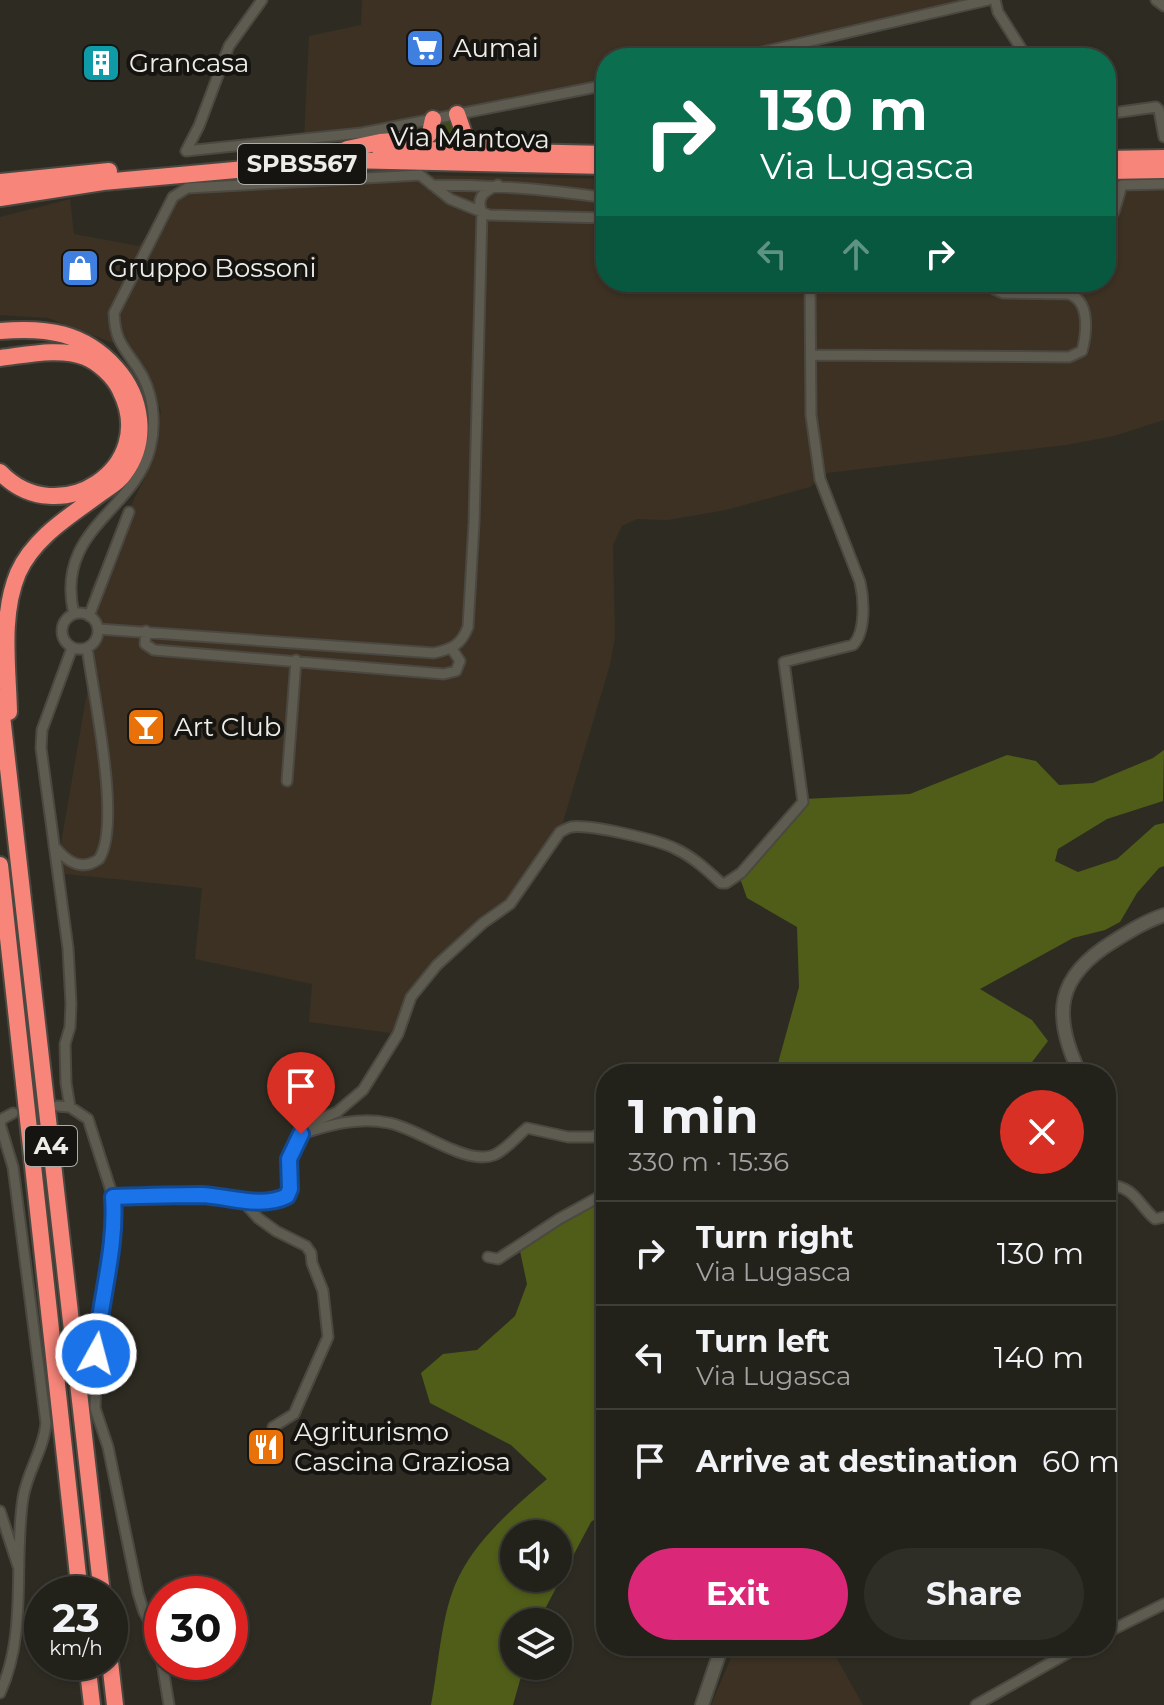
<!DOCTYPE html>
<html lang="en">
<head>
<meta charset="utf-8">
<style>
	:root { --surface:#22211a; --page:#2e2e27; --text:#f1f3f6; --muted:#a2a3a2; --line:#3f3e39; --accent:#db2777 }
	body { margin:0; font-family:Montserrat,sans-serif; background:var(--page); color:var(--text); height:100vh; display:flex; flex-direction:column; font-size:30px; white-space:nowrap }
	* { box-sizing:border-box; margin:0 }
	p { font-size:26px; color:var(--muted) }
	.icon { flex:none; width:44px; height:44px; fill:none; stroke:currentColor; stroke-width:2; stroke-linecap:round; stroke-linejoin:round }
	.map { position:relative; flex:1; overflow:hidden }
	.drawer { position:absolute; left:596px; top:1064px; width:520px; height:592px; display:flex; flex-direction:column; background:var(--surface); border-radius:32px; box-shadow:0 2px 6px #0004,0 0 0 2px var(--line) }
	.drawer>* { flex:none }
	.top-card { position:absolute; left:596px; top:48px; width:520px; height:244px; border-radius:32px; box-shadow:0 2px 6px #0004,0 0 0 2px var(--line); background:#0b6e4f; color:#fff; overflow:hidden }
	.buttons { position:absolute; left:500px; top:1520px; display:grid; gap:16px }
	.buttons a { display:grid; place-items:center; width:72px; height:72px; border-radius:50%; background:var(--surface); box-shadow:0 2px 6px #0004,0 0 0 2px var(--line); font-size:40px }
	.speed { position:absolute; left:24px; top:1576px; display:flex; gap:16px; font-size:40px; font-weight:700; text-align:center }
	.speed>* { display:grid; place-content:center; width:104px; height:104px; border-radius:50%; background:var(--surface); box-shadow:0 2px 6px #0004,0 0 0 2px var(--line); line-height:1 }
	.speed small { font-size:20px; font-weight:400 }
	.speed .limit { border:12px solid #d22; background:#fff; color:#111 }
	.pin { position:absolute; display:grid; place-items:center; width:68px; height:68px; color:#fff; margin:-82px -34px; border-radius:50% 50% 50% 0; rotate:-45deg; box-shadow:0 0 8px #0007 }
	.pin .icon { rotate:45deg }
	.me { position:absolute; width:88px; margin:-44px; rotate:7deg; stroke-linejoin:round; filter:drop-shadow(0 0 6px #0008) }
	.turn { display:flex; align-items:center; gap:28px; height:168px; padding:0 32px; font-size:36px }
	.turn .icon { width:104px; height:104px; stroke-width:2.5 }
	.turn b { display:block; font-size:56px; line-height:68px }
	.lanes { display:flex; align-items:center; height:76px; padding:0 32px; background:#0003; justify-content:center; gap:40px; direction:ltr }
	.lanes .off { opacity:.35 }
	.round { display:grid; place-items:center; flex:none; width:84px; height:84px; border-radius:42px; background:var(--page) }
	.summary { display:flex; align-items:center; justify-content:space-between; height:136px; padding:0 32px }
	h1 { font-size:48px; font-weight:700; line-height:60px }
	.cta { display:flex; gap:16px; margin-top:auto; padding:16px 32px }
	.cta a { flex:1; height:92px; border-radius:48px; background:var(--accent); color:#fff; font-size:32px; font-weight:700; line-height:92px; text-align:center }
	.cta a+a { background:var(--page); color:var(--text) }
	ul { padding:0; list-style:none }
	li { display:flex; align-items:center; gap:24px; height:104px; padding:0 32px; border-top:2px solid var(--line) }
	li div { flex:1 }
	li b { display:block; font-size:30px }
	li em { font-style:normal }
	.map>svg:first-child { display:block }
	.industrial { fill:#3c3122 }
	.green { fill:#3f4b15 }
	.forest { fill:#4f5d18; fill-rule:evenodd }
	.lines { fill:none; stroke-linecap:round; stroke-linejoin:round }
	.street-casing { stroke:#4a4840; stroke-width:13 }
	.secondary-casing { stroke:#4a4840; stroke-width:16 }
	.highway-casing { stroke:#4a4840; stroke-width:20 }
	.street { stroke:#5e5c51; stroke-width:9 }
	.secondary { stroke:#5e5c51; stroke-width:12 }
	.highway { stroke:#f7857a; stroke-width:16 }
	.route-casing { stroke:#114b97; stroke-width:20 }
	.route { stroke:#1a73e8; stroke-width:14 }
	.labels { text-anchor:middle; stroke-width:8; stroke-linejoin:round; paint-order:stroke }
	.shield { fill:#151410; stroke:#adaba6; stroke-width:2 }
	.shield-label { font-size:24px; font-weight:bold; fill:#eeece6 }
	.poi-label { font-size:26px; fill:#eeece6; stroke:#151410; text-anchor:start }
	.street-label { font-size:26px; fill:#eeece6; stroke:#151410 }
</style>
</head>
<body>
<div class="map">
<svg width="1164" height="1705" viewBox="0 0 1164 1705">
	<rect width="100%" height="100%" fill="#2e2c22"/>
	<!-- industrial -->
	<path class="industrial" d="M362 0H988L737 58H606V84L304 140 309 36 361 25Z
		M420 175 606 179V282H1106V183L1164 184V420L1114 436 1066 445 827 473 810 487 726 510 668 520 637 519 622 526 613 545 615 637 610 665 560 832 510 904 483 923 411 997 398 1034 309 1022 312 984 195 959 202 888 56 873 94 651 90 591 153 460 161 411 149 377 131 350 48 318 0 315V217L70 199 74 234 139 246 173 197 187 188Z
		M736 1646H836L832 1650 863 1705H711Z"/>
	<!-- green -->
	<path class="green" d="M449 120 461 142H434L441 122Z"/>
	<!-- forest -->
	<path class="forest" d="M1164 750 1163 801 1107 819 1058 849 1055 861 1078 872 1117 859 1155 825 1164 823V866L1159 868 1137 893 1120 922 1105 930 1073 938 980 989 1032 1020 1048 1041 1023 1074H775L799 987 797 927 747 898 737 870 803 799 910 794 1007 755 1036 761 1059 785 1093 783 1153 758Z
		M606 1193V1511L591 1522 538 1622H514V1666H524L513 1705H431C438 1669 441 1618 455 1585 473 1542 513 1508 547 1479L511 1445 430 1403 421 1373 443 1354 477 1350 515 1316 527 1284 520 1251 540 1232ZM514 1534H558V1578H514Z"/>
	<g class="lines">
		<defs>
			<path id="street" d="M995 0 998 12 1027 58
				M1156 0 1164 6
				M737 58 988 0
				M1106 114 1156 107 1159 110 1164 137
				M186 151 362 133 606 85
				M186 151 199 126 229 46 262 0
				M432 185C491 185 548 189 606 198
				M1106 222 1114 212 1122 185 1164 184
				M811 355 1069 357 1082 351C1087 332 1090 301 1069 294L1003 293 994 289 990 282
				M62 631a18 18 0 1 1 36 0a18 18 0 1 1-36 0Z
				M74 614C54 530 134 511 150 449 157 421 153 390 137 367 122 345 115 340 114 313L173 197 187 188 420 175 450 199 489 215 606 218
				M89 616 129 512
				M98 629 434 653C452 649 461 645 468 627L474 523 482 212C475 197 486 190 498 185
				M146 631 145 644 154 650 444 674 456 671 460 661 452 649
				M287 781 296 660
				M54 846C66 861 81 872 99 859 122 825 93 692 87 648
				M57 1106 70 1107 88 1119 113 1197C142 1196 171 1195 201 1195 228 1196 261 1209 287 1196L290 1189 289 1159 301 1134 310 1123 337 1112 363 1090 398 1034 411 997 437 965 483 923 510 904 560 832C564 830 567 828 571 827 590 824 659 840 676 849 693 857 707 870 721 883H726L741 873 803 802 784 662 853 645C866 632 864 599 860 582L820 479 811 415 810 282
				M70 1107 66 1083 65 1044 70 1027 71 1004 68 948 41 748 42 730 72 648
				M0 1124 2 1119 13 1113
				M304 1133C333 1124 359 1117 389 1123 418 1128 466 1166 494 1155 506 1150 517 1136 527 1128L568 1137H593L606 1130
				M1106 1184C1137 1188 1135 1201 1155 1219L1164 1217
				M113 1197 115 1218 111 1255 98 1332 95 1408 108 1447 138 1593 144 1612 158 1638 169 1705
				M248 1201 249 1208 258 1218 276 1231 306 1246 311 1253 312 1263 323 1291 328 1337 294 1414 273 1427
				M488 1257 498 1259 559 1219 606 1193
				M0 1511 18 1566
				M1106 1633 1164 1604
				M0 1693C28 1632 13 1563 23 1498 27 1472 44 1449 46 1423L13 1167 0 1124
				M976 1705 1080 1646"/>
			<path id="secondary" d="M1080 1074C1052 1015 1055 977 1114 941 1130 931 1146 921 1164 915
				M702 1705 722 1646"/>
			<path id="highway" d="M457 114 465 137 473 141 487 142
				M347 149 380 142 425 138 430 133 433 119
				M380 149 606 154
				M1106 159 1164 158
				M1106 171 1164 170
				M0 182 109 171
				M0 198 103 182 346 160 606 166
				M0 331C46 327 84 332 116 368 142 397 149 441 124 474 119 482 108 488 101 493 70 516 34 537 18 573 0 616 8 667 9 712
				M0 358C26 355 60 347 85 357 98 362 114 377 120 390 160 468 58 533 0 472
				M0 698 102 1594
				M0 865 80 1594
				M87 1662 92 1705
				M110 1662 115 1705"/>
		</defs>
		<!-- street casing -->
		<use href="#street" class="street-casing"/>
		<!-- secondary casing -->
		<use href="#secondary" class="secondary-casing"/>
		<!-- highway casing -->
		<use href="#highway" class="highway-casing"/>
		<!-- street -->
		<use href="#street" class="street"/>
		<!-- secondary -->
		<use href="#secondary" class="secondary"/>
		<!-- highway -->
		<use href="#highway" class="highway"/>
	</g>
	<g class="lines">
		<defs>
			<path id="route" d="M96 1354C99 1301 117 1250 113 1197 142 1196 171 1195 201 1195 228 1196 261 1209 287 1196L290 1189 289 1159 301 1134"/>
		</defs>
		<!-- route casing -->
		<use href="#route" class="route-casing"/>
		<!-- route -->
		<use href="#route" class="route"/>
	</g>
	<!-- icons -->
	<defs>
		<symbol id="supermarket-square" viewBox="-11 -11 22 22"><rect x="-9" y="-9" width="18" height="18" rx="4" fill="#3f7fe0" stroke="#151410"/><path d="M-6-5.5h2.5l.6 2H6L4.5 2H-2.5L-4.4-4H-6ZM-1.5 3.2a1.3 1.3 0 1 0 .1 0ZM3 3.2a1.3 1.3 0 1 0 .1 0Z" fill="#fff"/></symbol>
		<symbol id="building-square" viewBox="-11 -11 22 22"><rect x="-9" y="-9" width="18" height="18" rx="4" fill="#0f9aa8" stroke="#151410"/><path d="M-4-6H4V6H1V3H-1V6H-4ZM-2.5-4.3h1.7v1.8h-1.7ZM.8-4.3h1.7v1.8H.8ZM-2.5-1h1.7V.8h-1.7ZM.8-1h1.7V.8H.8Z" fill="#fff"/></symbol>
		<symbol id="shop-square" viewBox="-11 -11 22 22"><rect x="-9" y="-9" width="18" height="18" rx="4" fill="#3f7fe0" stroke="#151410"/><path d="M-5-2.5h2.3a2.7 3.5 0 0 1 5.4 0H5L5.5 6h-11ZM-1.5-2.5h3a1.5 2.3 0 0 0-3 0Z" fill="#fff"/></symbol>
		<symbol id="bar-square" viewBox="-11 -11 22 22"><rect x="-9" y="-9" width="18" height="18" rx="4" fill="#e8710a" stroke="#151410"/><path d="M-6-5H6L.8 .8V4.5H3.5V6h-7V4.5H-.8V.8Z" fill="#fff"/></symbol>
		<symbol id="restaurant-square" viewBox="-11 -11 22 22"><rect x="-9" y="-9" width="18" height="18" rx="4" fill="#e8710a" stroke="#151410"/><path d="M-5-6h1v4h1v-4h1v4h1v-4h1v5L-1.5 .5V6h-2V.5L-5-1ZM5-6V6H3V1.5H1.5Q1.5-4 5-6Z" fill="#fff"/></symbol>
	</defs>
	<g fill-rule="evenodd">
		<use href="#supermarket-square" x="403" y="26" width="44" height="44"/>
		<use href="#building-square" x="79" y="41" width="44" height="44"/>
		<use href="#shop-square" x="58" y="246" width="44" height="44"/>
		<use href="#bar-square" x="124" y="705" width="44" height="44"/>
		<use href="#restaurant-square" x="244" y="1425" width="44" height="44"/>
	</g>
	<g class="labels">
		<!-- shield labels -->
		<g class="shield">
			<rect x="238" y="144" width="128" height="40" rx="6"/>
			<rect x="25" y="1126" width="52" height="40" rx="6"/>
		</g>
		<g class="shield-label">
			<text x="302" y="172">SPBS567</text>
			<text x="51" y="1154">A4</text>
		</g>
		<!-- poi labels -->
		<g class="poi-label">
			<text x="453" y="57">Aumai</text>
			<text x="129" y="72">Grancasa</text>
			<text x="108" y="277">Gruppo Bossoni</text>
			<text x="174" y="736">Art Club</text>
			<text x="294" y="1441">Agriturismo<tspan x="294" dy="30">Cascina Graziosa</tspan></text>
		</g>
		<!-- street labels -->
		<g class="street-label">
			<text transform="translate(470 138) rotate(1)" y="9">Via Mantova</text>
		</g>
	</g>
</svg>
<div class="buttons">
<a><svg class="icon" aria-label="sound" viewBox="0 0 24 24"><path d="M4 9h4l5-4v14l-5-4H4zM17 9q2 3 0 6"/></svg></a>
<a><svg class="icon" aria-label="layers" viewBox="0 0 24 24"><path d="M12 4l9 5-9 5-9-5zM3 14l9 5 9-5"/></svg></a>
</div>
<div class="speed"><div>23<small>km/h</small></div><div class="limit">30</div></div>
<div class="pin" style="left:301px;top:1134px;background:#d93025"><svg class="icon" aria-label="arrive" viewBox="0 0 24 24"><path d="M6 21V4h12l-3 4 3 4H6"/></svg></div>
<svg class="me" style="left:96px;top:1354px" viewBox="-20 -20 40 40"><circle r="17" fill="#1a73e8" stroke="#fff" stroke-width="3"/><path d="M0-11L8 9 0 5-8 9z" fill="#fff"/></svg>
<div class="top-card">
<div class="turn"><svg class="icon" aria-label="right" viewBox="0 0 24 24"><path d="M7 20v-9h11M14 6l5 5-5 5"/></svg><div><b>130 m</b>Via Lugasca</div></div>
<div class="lanes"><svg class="icon off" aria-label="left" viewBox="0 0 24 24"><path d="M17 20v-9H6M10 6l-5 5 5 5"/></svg><svg class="icon off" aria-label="ahead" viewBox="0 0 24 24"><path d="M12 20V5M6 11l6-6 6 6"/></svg><svg class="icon" aria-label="right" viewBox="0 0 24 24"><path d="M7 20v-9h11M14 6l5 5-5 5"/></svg></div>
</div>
<section class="drawer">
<div class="summary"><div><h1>1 min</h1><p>330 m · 15:36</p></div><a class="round" style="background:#d93025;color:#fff"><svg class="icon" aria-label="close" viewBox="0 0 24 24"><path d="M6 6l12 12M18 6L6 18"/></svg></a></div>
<ul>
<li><svg class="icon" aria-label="right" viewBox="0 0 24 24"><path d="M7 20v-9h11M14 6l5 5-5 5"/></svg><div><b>Turn right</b><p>Via Lugasca</p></div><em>130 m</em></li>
<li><svg class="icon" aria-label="left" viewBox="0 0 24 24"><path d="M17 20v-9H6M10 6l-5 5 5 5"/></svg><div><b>Turn left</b><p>Via Lugasca</p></div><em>140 m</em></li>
<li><svg class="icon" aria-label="arrive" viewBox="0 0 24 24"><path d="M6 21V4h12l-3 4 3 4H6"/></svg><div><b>Arrive at destination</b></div><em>60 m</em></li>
</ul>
<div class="cta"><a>Exit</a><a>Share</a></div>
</section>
</div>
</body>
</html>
